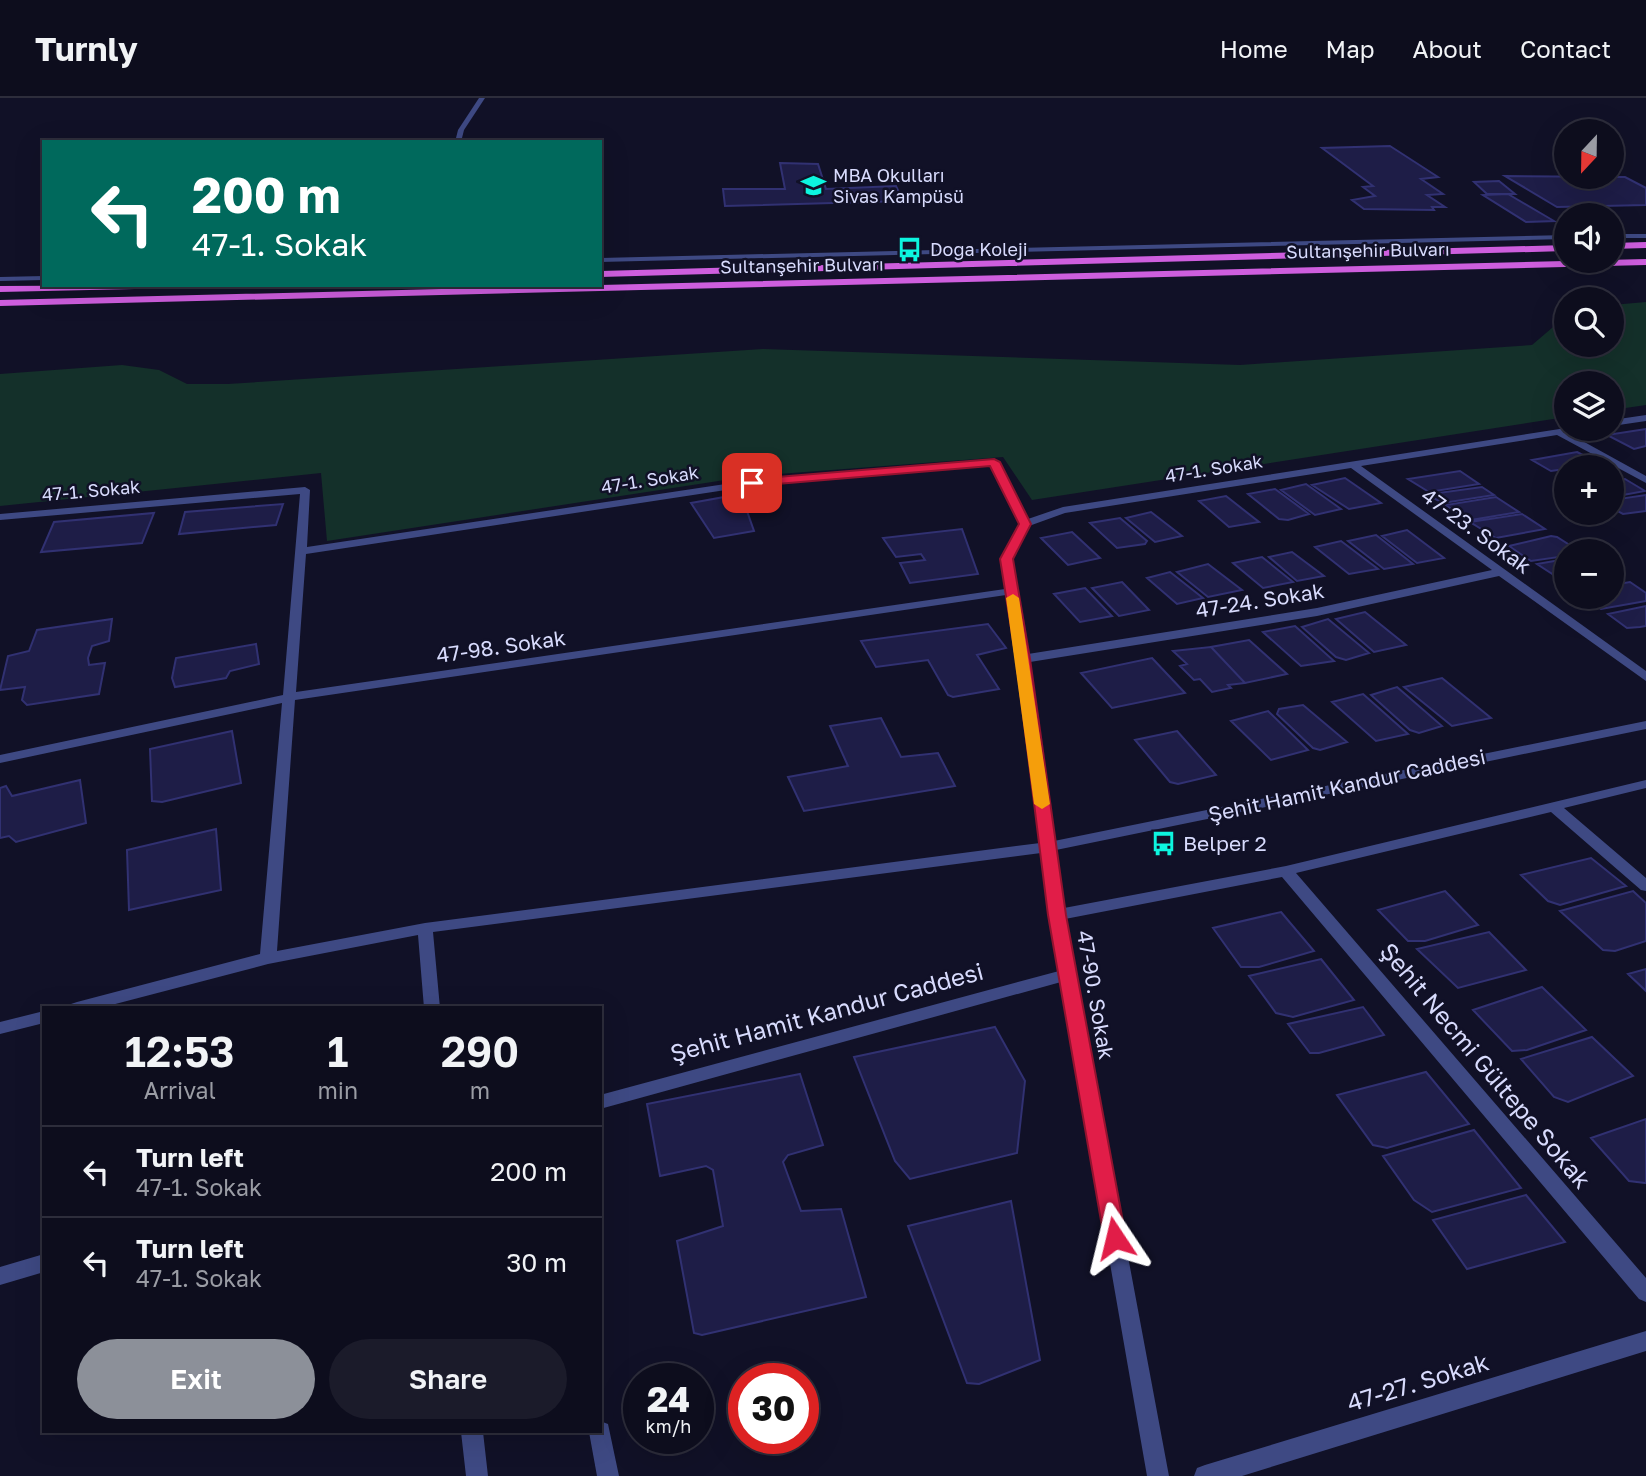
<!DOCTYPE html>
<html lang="en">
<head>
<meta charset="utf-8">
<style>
	:root { --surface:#0d0d1d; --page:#1b1b2a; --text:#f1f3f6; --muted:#9a9ca4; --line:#2d2d3b; --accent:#8c9099 }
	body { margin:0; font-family:"Golos Text",sans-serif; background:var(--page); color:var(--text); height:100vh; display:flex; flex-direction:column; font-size:26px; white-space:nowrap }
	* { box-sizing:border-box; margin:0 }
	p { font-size:23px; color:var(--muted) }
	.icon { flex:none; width:38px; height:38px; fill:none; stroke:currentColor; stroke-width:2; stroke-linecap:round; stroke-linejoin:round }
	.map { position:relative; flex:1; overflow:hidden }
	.details { position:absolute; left:42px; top:908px; width:560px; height:427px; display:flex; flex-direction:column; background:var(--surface); border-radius:0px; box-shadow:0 7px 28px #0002,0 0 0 2px var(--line) }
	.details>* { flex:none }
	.hud { position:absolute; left:42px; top:42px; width:560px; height:147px; border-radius:0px; box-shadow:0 7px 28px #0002,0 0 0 2px var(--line); background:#00695c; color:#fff; overflow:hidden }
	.needle { width:46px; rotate:202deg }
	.tools { position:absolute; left:1554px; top:21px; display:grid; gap:14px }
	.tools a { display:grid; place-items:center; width:70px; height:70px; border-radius:50%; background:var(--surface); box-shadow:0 7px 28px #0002,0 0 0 2px var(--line); font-size:35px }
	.speed { position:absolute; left:623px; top:1265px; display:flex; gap:14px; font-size:35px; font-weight:700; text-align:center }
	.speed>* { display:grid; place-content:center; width:91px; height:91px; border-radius:50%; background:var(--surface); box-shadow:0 7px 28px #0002,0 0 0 2px var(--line); line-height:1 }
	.speed small { font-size:18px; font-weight:400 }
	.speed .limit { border:10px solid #d22; background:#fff; color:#111 }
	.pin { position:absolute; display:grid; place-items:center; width:60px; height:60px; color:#fff; margin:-30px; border-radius:14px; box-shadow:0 4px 10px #0006 }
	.me { position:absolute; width:77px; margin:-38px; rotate:350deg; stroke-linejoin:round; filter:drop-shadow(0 0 5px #0008) }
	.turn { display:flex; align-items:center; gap:24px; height:147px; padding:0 35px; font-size:32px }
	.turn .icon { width:91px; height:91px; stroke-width:2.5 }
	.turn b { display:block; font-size:49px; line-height:60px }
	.eta { display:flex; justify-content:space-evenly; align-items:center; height:119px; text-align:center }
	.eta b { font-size:42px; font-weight:600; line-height:49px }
	.button { display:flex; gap:14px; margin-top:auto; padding:14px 35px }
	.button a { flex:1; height:80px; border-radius:42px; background:var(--accent); color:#fff; font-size:28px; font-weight:600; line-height:80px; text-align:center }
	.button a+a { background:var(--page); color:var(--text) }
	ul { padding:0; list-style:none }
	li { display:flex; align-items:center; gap:21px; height:91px; padding:0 35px; border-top:2px solid var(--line) }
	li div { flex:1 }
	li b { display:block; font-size:26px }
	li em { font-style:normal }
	header { display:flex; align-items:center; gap:42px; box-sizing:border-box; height:98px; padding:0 35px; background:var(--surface); border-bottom:2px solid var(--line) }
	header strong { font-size:33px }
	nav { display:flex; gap:38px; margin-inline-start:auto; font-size:24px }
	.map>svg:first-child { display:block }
	.green { fill:#14302a }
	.building { fill:#1e1d47; stroke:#313172; stroke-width:2 }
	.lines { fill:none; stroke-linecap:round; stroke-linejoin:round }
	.minor { fill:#3e4983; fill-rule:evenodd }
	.tertiary { fill:#3e4983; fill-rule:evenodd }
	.trunk { fill:#ce5ede; fill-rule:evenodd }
	.route { fill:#e11d48; stroke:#92132f; stroke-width:2 }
	.slow { fill:#f59e0b }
	.labels { text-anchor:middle; stroke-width:5; stroke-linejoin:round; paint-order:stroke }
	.far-poi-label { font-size:18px; fill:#d8dbfd; stroke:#111127; text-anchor:start }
	.far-street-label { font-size:18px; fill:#d8dbfd; stroke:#111127 }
	.street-label { font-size:21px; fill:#d8dbfd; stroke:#111127 }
	.poi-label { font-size:21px; fill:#d8dbfd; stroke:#111127; text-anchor:start }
	.near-street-label { font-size:24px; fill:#d8dbfd; stroke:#111127 }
</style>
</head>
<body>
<header>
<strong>Turnly</strong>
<nav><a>Home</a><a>Map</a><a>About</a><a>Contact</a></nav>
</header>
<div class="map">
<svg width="1646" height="1378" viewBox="0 0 1646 1378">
	<rect width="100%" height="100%" fill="#111127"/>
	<!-- green -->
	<path class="green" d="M1646 204V307L1612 312V285H1566V319L1032 402 1003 359 751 378 327 443 321 375 0 408V276L122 267 159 272 187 286H228L763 251 1240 267 1532 247 1566 218V247H1612V207Z"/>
	<!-- building -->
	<path class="building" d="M1390 48 1438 79 1421 81 1443 96 1427 97 1445 109H1432L1434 112 1364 111 1352 102 1375 98 1363 89 1373 88 1322 50Z
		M780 65 818 66 826 91 896 88 903 103 725 108 723 91H785Z
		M1505 78 1625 79 1646 90V107L1557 109Z
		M1499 83 1515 96H1487L1474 84Z
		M1508 96 1554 123 1526 124 1483 97Z
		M1646 331V348L1634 351 1607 337Z
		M1577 354 1600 366 1551 373 1532 362Z
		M1460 373 1479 386 1429 394 1408 381Z
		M1345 380 1381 405 1349 411 1312 387Z
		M1625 381 1645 393 1612 399V383Z
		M1306 386 1341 411 1315 417 1281 392Z
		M1482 389 1494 397 1443 405 1431 399V396Z
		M1275 391 1309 416 1288 422 1279 421 1248 396Z
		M741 396 754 433 714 440 691 405Z
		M1646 397V413L1623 416 1612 410V402Z
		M1226 398 1259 424 1229 429 1199 403Z
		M1496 399 1519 414 1471 422 1465 421 1446 407Z
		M283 406 276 427 179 436 185 414Z
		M1151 414 1182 438 1155 444 1126 420Z
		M154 415 142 445 41 454 54 424Z
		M1522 416 1545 431 1496 440 1470 424Z
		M1120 420 1147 443 1145 446 1117 450 1090 425Z
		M962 431 978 476 910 485 900 465 925 462 921 456 896 459 883 440Z
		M1407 432 1444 460 1417 465 1382 438Z
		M1072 434 1100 460 1068 467 1041 440Z
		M1376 437 1413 466 1384 471 1348 443Z
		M1551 438 1557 439 1579 453H1566V458L1531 463 1509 448Z
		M1341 443 1378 471 1349 476 1315 449Z
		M1292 454 1324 478 1297 483 1269 459Z
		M1262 459 1293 484 1263 490 1233 465Z
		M1566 461V480L1560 481 1537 466Z
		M1208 466 1242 492 1208 499 1177 474Z
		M1170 474 1203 500 1177 506 1147 480Z
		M1122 484 1149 512 1119 518 1092 490Z
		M1630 484 1646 495V503L1601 511 1582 499H1612V487Z
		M1085 490 1112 518 1080 524 1054 496Z
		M1646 508V528L1640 529 1627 530 1608 516Z
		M1365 514 1406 547 1374 554 1336 521Z
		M112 521 109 543 92 548 88 560 89 567 105 565 99 596 27 607 22 602 25 589 0 592 8 558 29 553 37 532Z
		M1328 521 1369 555 1346 562 1336 559 1302 529Z
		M988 526 1006 550 977 557 999 591 953 599 948 597 928 562 876 569 861 543Z
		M1295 528 1334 563 1301 568 1263 534Z
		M1249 542 1287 576 1245 585 1211 549Z
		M256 546 259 566 230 573 226 580 175 589 172 580 176 560Z
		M1211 549 1245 585 1228 587 1231 590 1212 594 1200 581 1194 582 1180 568 1187 566 1173 553Z
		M1152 560 1185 595 1112 610 1081 575Z
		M1442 580 1491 620 1452 628 1404 589Z
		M1397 589 1442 628 1419 635 1410 632 1371 597Z
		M1363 596 1408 636 1376 643 1332 604Z
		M1303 607 1347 644 1320 652 1313 650 1277 616 1279 611Z
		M1268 613 1308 652 1271 662 1231 623Z
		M881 620 901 659 938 655 955 688 804 713 788 679 848 668 830 628Z
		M232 633 241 685 162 704 152 703 150 651Z
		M1177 633 1216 677 1178 686 1170 684 1135 642Z
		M80 682 86 725 16 744 9 738 0 740V690L6 688 12 698Z
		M216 731 221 792 129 812 127 752Z
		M1591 760 1626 788 1560 807 1548 803 1521 777Z
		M1445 793 1478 827 1425 843H1408L1378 812Z
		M1633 793 1646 805V843L1615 853 1603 852 1560 813Z
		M1281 814 1314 853 1259 869H1241L1213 830Z
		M1489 834 1526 872 1458 890 1417 851Z
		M1321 861 1354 902 1293 919 1276 915 1249 878Z
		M1646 871V893L1628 876Z
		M1542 889 1586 932 1527 952 1512 953 1473 912Z
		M1363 909 1384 937 1319 955H1310L1288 926Z
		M995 929 1025 983 1017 1055 910 1081 895 1063 854 959Z
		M1592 939 1633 978 1568 1004 1554 999 1521 961Z
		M1426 974 1469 1026 1387 1050 1373 1047 1337 997Z
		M800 976 823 1047 788 1057 783 1064 801 1113 841 1111 866 1199 702 1237 694 1235 677 1143 723 1128 713 1072 706 1068 660 1078 647 1006Z
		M1646 1021V1085H1645L1629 1083 1591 1040Z
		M1474 1032 1521 1090 1432 1114 1414 1102 1383 1058Z
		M1526 1097 1565 1144 1467 1171 1433 1122Z
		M1011 1103 1040 1262 979 1286 967 1285 908 1128Z"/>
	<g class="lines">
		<!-- minor -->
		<path class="minor" d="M479 0H485L464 32 461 44H455L458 32Z
			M1646 317V323L1612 328V322Z
			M1566 330 1582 331 1580 333 1568 335 1646 378V385L1557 337 1361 368 1646 573V583L1499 478 1317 518 1030 564 1054 743 1646 623V631L1056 752 1064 810 1286 768 1646 682V690L1564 710 1646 780V793L1641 792 1551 714 1296 775 1646 1180V1204L1639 1201 1282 779 1065 821 1169 1378H1147L1061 884 600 1011V997L1059 873 1041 755 433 834 440 910H424L418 837 268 866 100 910H69L71 906 77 904 260 856 282 605 0 665V657L283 597 300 396 0 422V416L305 389 310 392 307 449 752 382 994 361 999 364 1028 421 1063 409ZM991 367 1020 426 1000 461 1005 491 296 594 306 456 752 388ZM1351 370 1492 472 1317 510 1028 556 1012 461 1029 428 1065 415ZM1006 497 1040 745 425 825 277 853 295 602Z
			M44 913V925L0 936V924Z
			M44 1156V1174L0 1187V1169Z
			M1646 1233V1253L1242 1378H1194L1197 1370 1205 1367Z
			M600 1323 608 1326 619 1378H597L589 1334H600Z
			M461 1334H483L488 1378H466Z"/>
		<!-- tertiary -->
		<path class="tertiary" d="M1612 136H1646V140H1612Z
			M1566 137V141L600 164V160Z
			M44 178V182L0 183V179Z"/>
		<!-- trunk -->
		<path class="trunk" d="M1646 144V150L1612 151V145Z
			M1566 147V153L600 179V173Z
			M1646 161V167L0 208V202Z
			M184 187 179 190 0 194V188Z"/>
	</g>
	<!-- route -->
	<path class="route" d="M994 361 1000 364 1031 426 1013 461 1030 561 1066 817 1126 1140 1123 1147 1115 1150 1107 1147 1104 1140 1048 817 1016 561 1000 461 1019 426 990 368 752 388 746 385 752 381Z"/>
	<!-- slow -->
	<path class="slow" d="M1013 496 1019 500 1050 706 1042 711 1034 706 1006 500Z"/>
	<!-- icons -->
	<defs>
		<symbol id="school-bare" viewBox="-9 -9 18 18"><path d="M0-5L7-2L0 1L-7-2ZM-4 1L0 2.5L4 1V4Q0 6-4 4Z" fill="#0df5df" stroke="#111127" stroke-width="2.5" paint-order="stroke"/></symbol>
		<symbol id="bus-bare" viewBox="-9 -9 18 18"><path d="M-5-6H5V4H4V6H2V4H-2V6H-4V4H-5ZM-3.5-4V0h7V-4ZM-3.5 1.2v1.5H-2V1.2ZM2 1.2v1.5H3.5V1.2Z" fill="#0df5df" stroke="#111127" stroke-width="2.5" paint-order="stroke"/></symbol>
	</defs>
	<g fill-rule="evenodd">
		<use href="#school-bare" x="796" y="70" width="35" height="35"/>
		<use href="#bus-bare" x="892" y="134" width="35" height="35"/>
		<use href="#bus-bare" x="1146" y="728" width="35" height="35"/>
	</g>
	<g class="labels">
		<!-- far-poi labels -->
		<g class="far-poi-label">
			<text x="833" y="84">MBA Okulları<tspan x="833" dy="21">Sivas Kampüsü</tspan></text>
			<text x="930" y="158">Doğa Koleji</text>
		</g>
		<!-- far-street labels -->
		<g class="far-street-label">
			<text transform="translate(1368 153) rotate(-1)" y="6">Sultanşehir Bulvarı</text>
			<text transform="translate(802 168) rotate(-1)" y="6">Sultanşehir Bulvarı</text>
			<text transform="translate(1214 371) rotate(-9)" y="6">47-1. Sokak</text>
			<text transform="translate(650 382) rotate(-9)" y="6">47-1. Sokak</text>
			<text transform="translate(91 393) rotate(-5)" y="6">47-1. Sokak</text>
		</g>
		<!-- street labels -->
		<g class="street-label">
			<text transform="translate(1476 433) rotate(36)" y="7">47-23. Sokak</text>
			<text transform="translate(1260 503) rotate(-9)" y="7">47-24. Sokak</text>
			<text transform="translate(501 549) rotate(-8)" y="7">47-98. Sokak</text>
			<text transform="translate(1347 688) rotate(-12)" y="7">Şehit Hamit Kandur Caddesi</text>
			<text transform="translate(1095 897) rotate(80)" y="7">47-90. Sokak</text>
		</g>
		<!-- poi labels -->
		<g class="poi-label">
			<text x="1183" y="753">Belper 2</text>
		</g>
		<!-- near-street labels -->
		<g class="near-street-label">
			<text transform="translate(827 915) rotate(-15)" y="8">Şehit Hamit Kandur Caddesi</text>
			<text transform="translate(1485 968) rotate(50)" y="8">Şehit Necmi Gültepe Sokak</text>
			<text transform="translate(1418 1285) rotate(-17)" y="8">47-27. Sokak</text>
		</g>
	</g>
</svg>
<div class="tools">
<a><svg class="needle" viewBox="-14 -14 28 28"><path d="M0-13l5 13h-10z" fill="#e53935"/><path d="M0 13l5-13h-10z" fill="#9a9ca4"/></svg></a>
<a><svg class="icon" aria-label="sound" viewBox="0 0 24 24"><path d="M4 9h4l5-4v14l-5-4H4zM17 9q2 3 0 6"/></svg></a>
<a><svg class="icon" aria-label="search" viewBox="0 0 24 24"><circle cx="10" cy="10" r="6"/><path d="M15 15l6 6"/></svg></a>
<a><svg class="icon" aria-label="layers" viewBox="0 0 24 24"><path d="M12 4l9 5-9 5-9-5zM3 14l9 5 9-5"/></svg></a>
<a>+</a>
<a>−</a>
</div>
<div class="speed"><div>24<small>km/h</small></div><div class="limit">30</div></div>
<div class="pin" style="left:752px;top:385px;background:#d93025"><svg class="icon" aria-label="arrive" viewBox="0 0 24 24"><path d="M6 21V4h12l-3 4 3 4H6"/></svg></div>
<svg class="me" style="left:1115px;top:1140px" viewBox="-20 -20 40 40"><path d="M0-17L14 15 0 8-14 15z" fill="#e11d48" stroke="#fff" stroke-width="4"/></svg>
<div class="hud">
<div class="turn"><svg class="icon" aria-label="left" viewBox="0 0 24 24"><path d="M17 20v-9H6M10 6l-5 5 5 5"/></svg><div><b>200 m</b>47-1. Sokak</div></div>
</div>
<section class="details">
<div class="eta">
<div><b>12:53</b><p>Arrival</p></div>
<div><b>1</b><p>min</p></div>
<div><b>290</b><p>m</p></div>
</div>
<ul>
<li><svg class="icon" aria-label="left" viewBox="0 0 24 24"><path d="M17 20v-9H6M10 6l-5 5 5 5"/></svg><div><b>Turn left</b><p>47-1. Sokak</p></div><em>200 m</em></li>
<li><svg class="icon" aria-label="left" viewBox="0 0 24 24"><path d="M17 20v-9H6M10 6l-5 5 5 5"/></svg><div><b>Turn left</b><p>47-1. Sokak</p></div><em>30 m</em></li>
</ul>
<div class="button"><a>Exit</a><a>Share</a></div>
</section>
</div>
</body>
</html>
